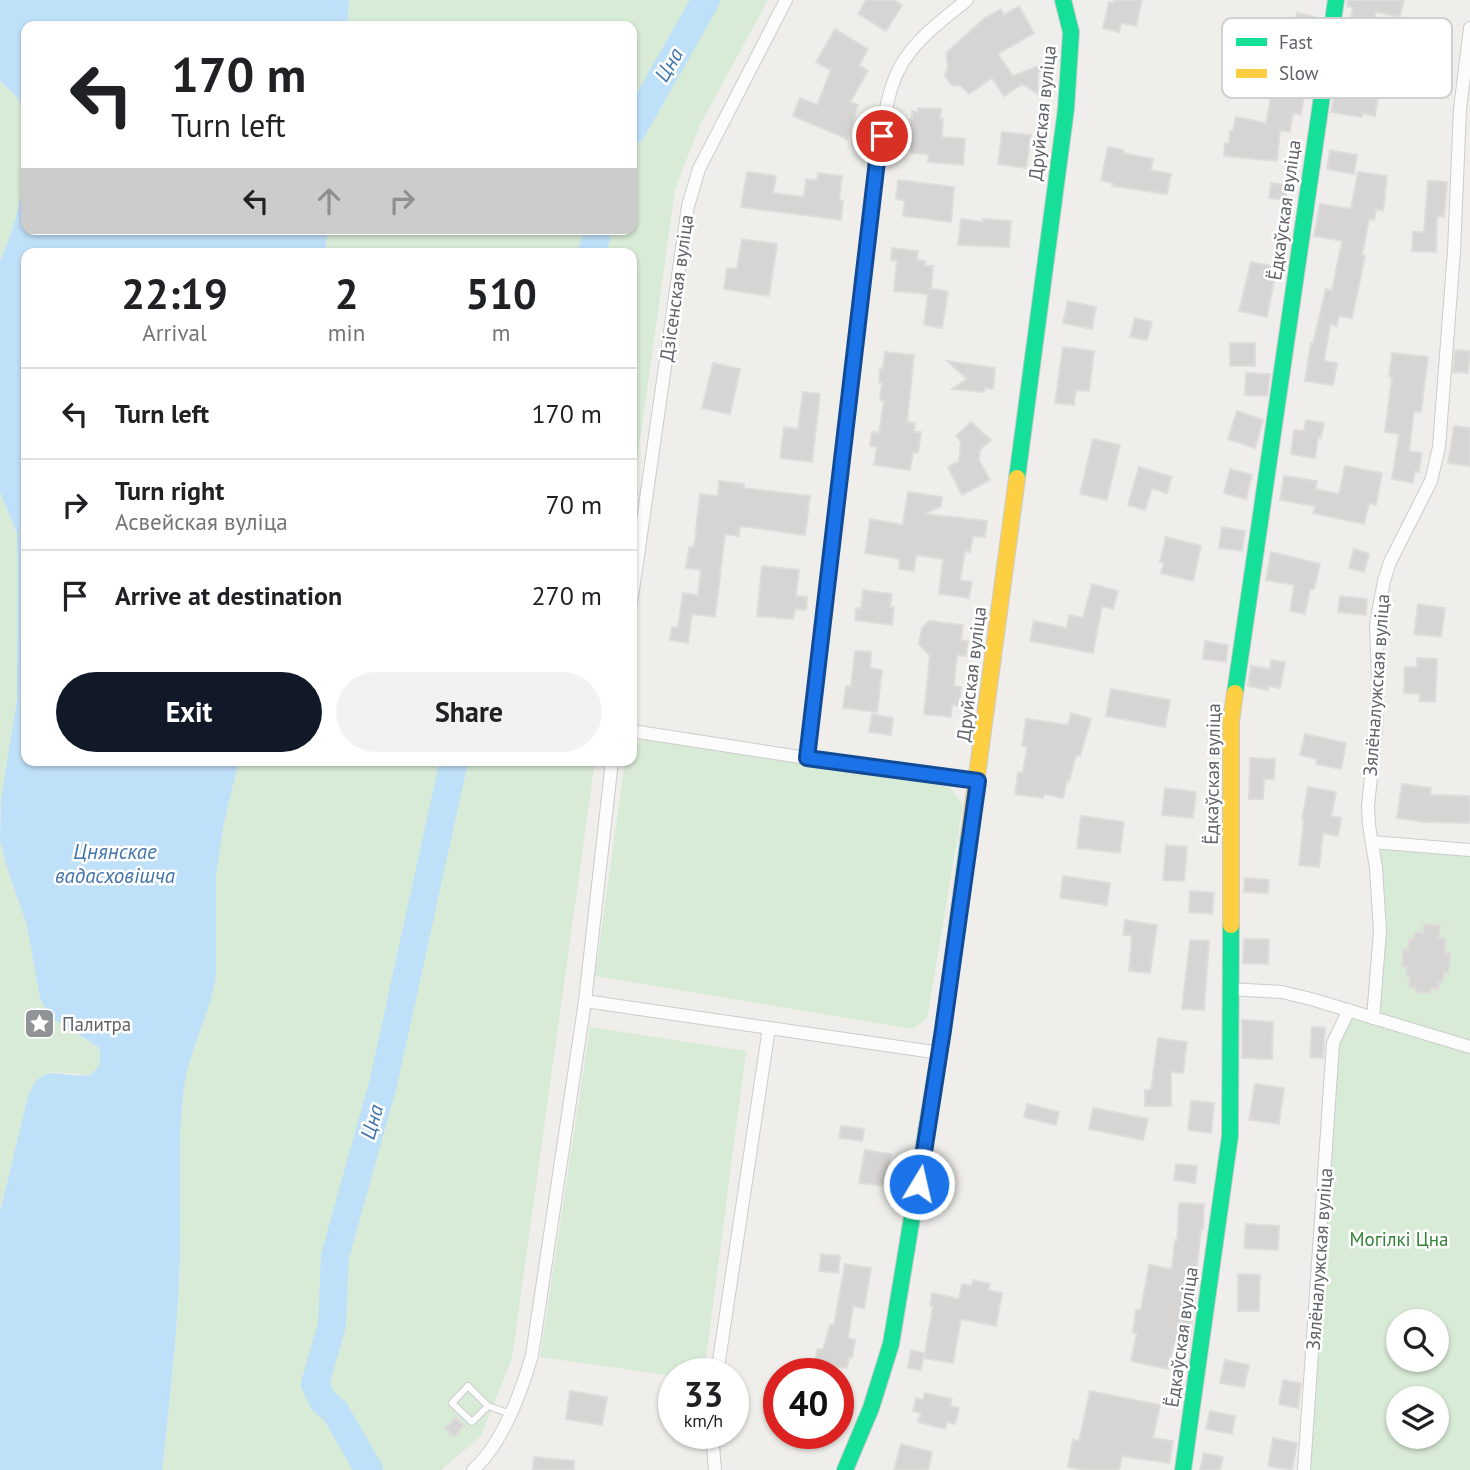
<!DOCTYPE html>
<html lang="en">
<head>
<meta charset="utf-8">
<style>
	:root { --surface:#fff; --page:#f2f2f2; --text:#202124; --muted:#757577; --line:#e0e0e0; --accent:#111827 }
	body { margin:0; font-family:"PT Sans",sans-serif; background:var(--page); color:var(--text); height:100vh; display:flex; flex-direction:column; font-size:26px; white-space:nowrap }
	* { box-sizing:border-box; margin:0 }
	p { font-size:23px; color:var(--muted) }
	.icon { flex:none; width:38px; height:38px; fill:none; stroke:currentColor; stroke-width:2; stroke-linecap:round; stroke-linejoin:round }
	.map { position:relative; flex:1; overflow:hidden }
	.drawer { position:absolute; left:21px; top:248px; width:616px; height:518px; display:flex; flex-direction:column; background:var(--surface); border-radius:14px; box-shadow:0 2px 5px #0004 }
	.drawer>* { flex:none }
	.guide { position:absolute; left:21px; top:21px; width:616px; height:214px; border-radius:14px; box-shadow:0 2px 5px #0004; background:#fff; color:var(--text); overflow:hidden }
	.controls { position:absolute; left:1386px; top:1309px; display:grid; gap:14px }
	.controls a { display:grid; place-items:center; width:63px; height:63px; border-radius:50%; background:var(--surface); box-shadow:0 2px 5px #0004; font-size:35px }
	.speed { position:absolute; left:658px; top:1358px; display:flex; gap:14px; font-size:35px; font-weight:700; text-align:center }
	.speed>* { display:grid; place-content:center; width:91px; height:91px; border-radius:50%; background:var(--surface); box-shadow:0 2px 5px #0004; line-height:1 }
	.speed small { font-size:18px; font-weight:400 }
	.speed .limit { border:10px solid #d22; background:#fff; color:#111 }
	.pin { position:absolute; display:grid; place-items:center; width:60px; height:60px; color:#fff; margin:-30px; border:4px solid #fff; border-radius:50%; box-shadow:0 2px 7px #0007 }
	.me { position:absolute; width:77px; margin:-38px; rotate:9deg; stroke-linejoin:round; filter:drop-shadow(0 0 5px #0008) }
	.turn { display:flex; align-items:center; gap:24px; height:147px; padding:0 35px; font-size:32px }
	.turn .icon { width:91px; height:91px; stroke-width:2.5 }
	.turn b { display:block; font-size:49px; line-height:60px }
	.lanes { display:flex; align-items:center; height:66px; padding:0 35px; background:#0003; justify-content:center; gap:35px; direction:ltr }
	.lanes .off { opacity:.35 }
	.eta { display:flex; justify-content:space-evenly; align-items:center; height:119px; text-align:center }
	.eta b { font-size:42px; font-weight:600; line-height:49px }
	.button { display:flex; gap:14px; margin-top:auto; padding:14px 35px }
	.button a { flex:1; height:80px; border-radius:42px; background:var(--accent); color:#fff; font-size:28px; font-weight:600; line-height:80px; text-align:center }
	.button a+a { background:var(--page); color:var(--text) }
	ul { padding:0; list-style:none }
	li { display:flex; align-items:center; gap:21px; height:91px; padding:0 35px; border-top:2px solid var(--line) }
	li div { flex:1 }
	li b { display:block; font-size:26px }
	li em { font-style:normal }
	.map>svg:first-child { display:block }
	.green { fill:#d8ebd6; fill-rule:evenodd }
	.water { fill:#bfe0f9 }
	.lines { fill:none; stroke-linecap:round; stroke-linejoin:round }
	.river { stroke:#bfe0f9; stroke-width:28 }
	.building { fill:#d6d5d3; stroke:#deddd9; stroke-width:2 }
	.lane-casing { stroke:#cbcccc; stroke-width:8 }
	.street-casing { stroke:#cbcccc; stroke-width:14 }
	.fast-casing { stroke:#cacacb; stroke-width:18 }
	.slow-casing { stroke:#cacacb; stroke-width:18 }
	.lane { stroke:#fdfcfc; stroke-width:6 }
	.street { stroke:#fdfcfc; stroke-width:12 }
	.fast { stroke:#16e098; stroke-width:16 }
	.slow { stroke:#ffcf43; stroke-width:16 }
	.route-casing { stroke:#114b97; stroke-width:18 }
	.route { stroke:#1a73e8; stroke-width:12 }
	.labels { text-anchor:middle; stroke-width:5; stroke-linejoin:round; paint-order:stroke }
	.street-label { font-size:19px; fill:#5f6368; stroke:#fff }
	.poi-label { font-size:19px; fill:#5f6368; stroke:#fff; text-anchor:start }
	.park-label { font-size:19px; fill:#348238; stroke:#fff }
	.water-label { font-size:21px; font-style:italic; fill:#4174aa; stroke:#fff }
	.key { fill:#fff; stroke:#cfd0d2; stroke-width:2 }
	.key-label { font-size:19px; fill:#5f6368 }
</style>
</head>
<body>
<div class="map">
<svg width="1470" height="1470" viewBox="0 0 1470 1470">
	<rect width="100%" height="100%" fill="#efeeea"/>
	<!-- green -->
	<path class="green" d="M349 0H768L700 125 675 189 632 498V254H324L329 229H632V26H348Z
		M0 81 18 98 26 117V183L12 232 0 261Z
		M0 492 17 534 18 570 17 699 0 815Z
		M648 738 950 787 963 805 927 1019 912 1029 595 976 625 761H632V745Z
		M239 761H595L512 1358 481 1436 441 1470H162C170 1403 177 1336 180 1269 182 1208 177 1148 184 1088 189 1049 210 1015 216 976V876L224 823Z
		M0 840 6 864 27 926 40 998 66 1028 98 1047 100 1053 99 1067 91 1075 52 1072 27 1100 0 1212Z
		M1372 842 1470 850V1047L1388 1024 1470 1054V1470H1305L1333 1043 1349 1010 1372 1018 1378 966ZM1398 1321H1437V1360H1398ZM1398 1398H1437V1437H1398Z
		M590 1027 746 1051 704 1374H674V1376L540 1357Z"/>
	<!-- water -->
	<path class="water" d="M0 0H349L348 26H26V117L18 98 0 81Z
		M26 178V229H329L324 254H26V761H239L224 823 216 876V976C210 1015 189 1049 184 1088 177 1145 182 1201 180 1258 178 1329 170 1400 162 1470H0V1212L27 1100C41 1058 60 1079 91 1075L99 1066 100 1053 98 1047 55 1020 47 1011 40 998 27 926 6 864 0 840 1 800 17 699 18 570 17 534 0 492V261L12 231Z"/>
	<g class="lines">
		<!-- river -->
		<path class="river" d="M632 130 706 0
			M592 254 598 229
			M369 1470 335 1411 323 1401 315 1384 332 1325 335 1256 383 1084 454 761"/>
	</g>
	<!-- building -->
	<path class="building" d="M866 0H894L902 5 886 31 858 14Z
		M1114 0H1142L1136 26 1121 23 1119 32 1103 28 1109 2 1113 3Z
		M1347 0H1404L1400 17 1376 12 1368 52 1341 47 1346 20 1350 21 1353 8 1347 6Z
		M1019 6 1034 33 998 54 1013 76 1041 65 1043 69 1038 73V94L1022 84 1004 96 992 78 969 94 960 85 953 86 945 76 948 67 946 53 985 18 1001 9 1004 15Z
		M1297 13 1316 17 1313 35 1294 32Z
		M835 29 868 49 859 65 868 71 850 102 858 105 847 139 793 116 800 98 817 105 831 70 816 62Z
		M1276 67 1308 72 1301 115 1293 113 1290 132 1280 130 1277 161 1224 156 1225 143H1229L1230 131H1233L1236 117 1266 123 1271 97 1250 94 1252 80 1273 83Z
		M1336 85 1379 93 1375 116 1362 113V117L1331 112Z
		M918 108 941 109 940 119H943L942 137 965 139 963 165 928 162 929 154 911 153 910 119H912V111L918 112Z
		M1002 132 1031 135 1026 168 998 164Z
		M1108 147 1124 150 1123 153 1153 159 1151 170 1171 174 1167 194 1112 186 1113 183 1101 180Z
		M1330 150 1357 155 1354 174 1327 169Z
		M747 172 776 176 773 193 804 197 806 179 817 180 818 173 842 176 839 200 843 201 841 220 741 207Z
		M1358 172 1387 176 1383 211 1376 209 1374 220 1369 219 1362 255 1365 256 1352 318 1339 316 1337 326 1330 324 1324 361 1337 363 1333 385 1305 381 1311 343H1313L1326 289 1332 291 1342 241 1314 236 1320 204 1351 209Z
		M898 180 954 187 951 222 903 216 905 201 896 199Z
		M1428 181 1447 182 1444 217 1437 216 1436 252 1412 251 1413 232H1424Z
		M1271 183 1287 185 1285 200 1269 198Z
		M961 219 983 222V219L1011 221 1009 247 958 245Z
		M742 239 777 244 769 296 724 289 727 268 737 269Z
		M892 248 918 251 917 260 926 261 925 266H933L931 289 948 291 942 328 924 325 928 294 894 291 897 261 891 260Z
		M1251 262 1277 267 1267 317 1239 311Z
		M1068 301 1096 307 1092 329 1063 323Z
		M1135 318 1152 322 1147 340 1130 337Z
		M1230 343H1255V366H1230Z
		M1063 347 1094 351 1089 391 1076 390 1074 405 1055 403Z
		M1455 350 1470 351 1468 373 1453 372Z
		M885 352 914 355 907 422 915 423 914 432H921L918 453 913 452 910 470 874 465 877 447 870 446 872 432 879 433 884 401 880 400 882 382H879L880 368 883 369Z
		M1392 353 1428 357 1421 412 1414 411 1409 451 1422 453 1419 472 1415 471 1413 483 1392 479 1399 434 1385 432 1392 377 1389 376Z
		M947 361 995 368 993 389 985 388 984 392 952 389 967 379Z
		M713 363 740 369 730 414 702 408Z
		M1246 373 1270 374 1267 396 1245 395Z
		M803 392 820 394 812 462 780 458 784 427 798 429Z
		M1237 411 1263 420 1255 448 1228 439Z
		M1306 420 1324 423 1321 438 1318 437 1315 458 1291 454 1294 430 1304 431Z
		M971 422 991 440 980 450 979 460 990 480 962 495 948 467 959 461 961 442 956 436Z
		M1454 426 1470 428V466L1448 463Z
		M1093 439 1120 445 1107 500 1080 494Z
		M1345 466 1382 473 1376 505 1369 503 1364 524 1313 513 1315 506 1280 500 1284 476 1317 481 1315 489 1339 494Z
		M1139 467 1172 477 1167 493 1152 488 1145 510 1128 505Z
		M1230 469 1252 475 1246 499 1224 493Z
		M719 481 744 484V488L810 496 805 535 740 526 739 536 725 534 715 617 692 614 688 643 670 640 672 627 678 628 683 593 698 595 701 570 686 568 689 547H694L700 494 718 496Z
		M908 492 942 497 941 506 925 514 987 521 985 537 973 536 970 552 965 551 960 580 972 582 969 598 939 594 943 559 916 555 914 571 899 569 900 559 865 553 870 519 903 525Z
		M1222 527 1245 531 1242 551 1219 548Z
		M1166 537 1201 546 1193 581 1161 573 1164 563 1160 562Z
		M1354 549 1369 554 1364 572 1349 568Z
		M1271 552 1320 564 1314 589H1310L1305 614 1290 611 1294 585 1266 580Z
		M762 566 799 570 796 596 807 597 806 610 795 609 793 619 757 616Z
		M1092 584 1118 591 1113 609 1102 606 1093 653 1030 641 1034 621 1067 628 1069 615 1083 618Z
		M863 590 892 594 890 607H894L892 625 855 620 856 608 861 609Z
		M1340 596 1367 599 1366 615 1338 612Z
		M1418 604 1445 608 1441 637 1414 634Z
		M929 621 963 625 961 640 968 641 966 656 957 655 954 686 961 687 959 706 952 705 951 717 924 714 930 656 919 644 922 628Z
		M1205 641 1228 645 1226 662 1203 659Z
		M855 651 871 652 870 668 882 670 877 712 843 708 846 686 851 687Z
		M1417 658 1437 659 1435 702 1419 701 1420 694 1404 693 1405 667H1417Z
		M1271 660 1285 662 1280 688 1268 686V690L1248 686 1251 666 1270 669Z
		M1111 689 1170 700 1165 727 1106 716Z
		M1071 713 1091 719 1080 756H1076L1069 781 1067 780 1063 798 1044 794 1043 798 1015 794 1018 772 1023 773 1027 747 1022 746 1026 719 1068 725Z
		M872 714 893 718 891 735 869 732Z
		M1305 734 1346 743 1341 769 1316 764 1317 759 1300 755Z
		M1250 758 1275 759 1274 779H1264L1263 799H1249Z
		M1402 784 1431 788 1430 795 1470 796V823L1425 822 1397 818Z
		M1308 787 1336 792 1331 816 1341 818 1338 836 1323 833 1319 867 1299 865 1304 820H1302Z
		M1165 788 1196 792 1193 818 1162 815Z
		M1081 816 1124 822 1120 853 1077 848Z
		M1166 845 1187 847 1184 881 1163 880Z
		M1063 876 1110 883 1107 905 1060 898Z
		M1245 878 1269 880 1268 893 1244 892Z
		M1190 891 1214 893 1212 914 1189 912Z
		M1125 920 1157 925 1150 973 1129 971 1132 936 1123 935Z
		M1424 924 1440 925 1439 938H1445V953H1450L1449 973 1444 972 1443 982H1439V989L1431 988V993L1415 992 1416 988 1409 987 1410 977 1406 976 1407 967 1402 966 1403 949 1408 950 1409 939H1414V932L1423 933Z
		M1244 939H1269L1268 964 1243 963Z
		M1190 940 1209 941 1204 1010 1182 1009Z
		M1242 1020 1273 1022 1272 1059 1242 1058Z
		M1312 1027 1325 1028 1323 1058 1310 1057Z
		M1158 1038 1187 1042 1183 1073 1171 1072V1106H1145V1090H1151Z
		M1255 1084 1284 1088 1279 1124 1249 1120Z
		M1191 1101 1214 1103 1211 1133 1188 1130Z
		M1027 1104 1059 1112 1056 1125 1024 1117Z
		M1093 1108 1148 1119 1143 1140 1089 1129Z
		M841 1126 864 1129 862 1141 839 1138Z
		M865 1150 891 1154 886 1186 859 1183Z
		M1176 1164 1197 1166 1195 1183 1174 1180Z
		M1179 1203 1204 1204 1203 1229H1201L1195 1285H1197L1189 1347 1174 1345 1168 1369 1131 1361 1137 1333H1133L1136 1310H1141L1149 1265 1172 1269 1175 1240 1177 1241Z
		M1246 1224 1279 1226 1278 1250 1244 1248Z
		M821 1254 840 1256 838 1273 819 1271Z
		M845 1264 871 1268 864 1308 853 1306 848 1338 855 1340 852 1358 849 1357 847 1368 815 1364 817 1349H823L830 1325H834Z
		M1238 1274 1260 1275 1259 1311H1238Z
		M973 1280 990 1284 988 1290 1002 1293 996 1326 961 1319 953 1363 924 1358 933 1306 930 1305 932 1293 959 1299 962 1284 972 1286Z
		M911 1350 924 1353 921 1370 908 1368Z
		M1225 1360 1249 1365 1244 1387 1220 1383Z
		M1283 1380 1301 1383 1298 1408 1279 1404Z
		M570 1391 607 1397 602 1425 566 1419Z
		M1090 1391 1160 1405 1153 1438 1173 1441 1169 1463 1122 1456 1119 1470H1083L1068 1467 1073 1440 1079 1441Z
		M925 1393 952 1399 950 1406 959 1408 955 1424 947 1422 945 1429 918 1422 921 1413 913 1411 916 1398 923 1400Z
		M1210 1411 1235 1416 1232 1434 1206 1429Z
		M456 1417 464 1426 454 1437 445 1428Z
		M783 1433H819L817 1446 783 1441Z
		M1273 1438 1297 1443 1292 1470 1268 1466Z
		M901 1444 932 1452 928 1470H894Z
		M1204 1453 1223 1457 1220 1470H1200Z
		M534 1457 574 1461V1470H533Z"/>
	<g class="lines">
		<defs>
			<path id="lane" d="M488 1406 472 1422 452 1403 468 1386 488 1406 511 1414"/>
			<path id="street" d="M632 597 688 206 699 169 786 0
				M632 731 826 761 978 781
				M807 758 877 161C881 137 884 110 892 86 903 48 938 23 967 0
				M1372 842 1470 850
				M1230 989 1282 992 1311 999 1470 1047
				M585 1001 940 1053
				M1373 1018 1380 931 1376 868 1369 825 1368 806 1376 728 1378 682 1376 624 1384 581 1390 562 1431 481 1439 447 1454 251 1460 109 1470 28
				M717 1374 769 1028
				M712 1433 715 1470
				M473 1470C503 1443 521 1393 532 1355L585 1001 612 761
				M1304 1470 1333 1043 1349 1010"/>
			<path id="fast" d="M1017 478 1066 109 1071 32 1063 0
				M1235 693 1336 0
				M845 1470 871 1408 891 1344 943 1030 969 835
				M1183 1470 1230 1136 1231 925"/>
			<path id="slow" d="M969 835 1017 478
				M1231 925V721L1235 693"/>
		</defs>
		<!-- lane casing -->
		<use href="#lane" class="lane-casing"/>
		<!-- street casing -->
		<use href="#street" class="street-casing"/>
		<!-- fast casing -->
		<use href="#fast" class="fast-casing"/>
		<!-- slow casing -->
		<use href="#slow" class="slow-casing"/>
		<!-- lane -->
		<use href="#lane" class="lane"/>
		<!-- street -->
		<use href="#street" class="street"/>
		<!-- fast -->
		<use href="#fast" class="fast"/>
		<!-- slow -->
		<use href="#slow" class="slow"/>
	</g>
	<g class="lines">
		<defs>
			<path id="route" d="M882 136 877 161 807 758 978 781 943 1030 919 1184"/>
		</defs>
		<!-- route casing -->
		<use href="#route" class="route-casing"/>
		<!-- route -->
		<use href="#route" class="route"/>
	</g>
	<!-- icons -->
	<defs>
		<symbol id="sight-square" viewBox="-11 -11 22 22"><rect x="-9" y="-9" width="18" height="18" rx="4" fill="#919496" stroke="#fff"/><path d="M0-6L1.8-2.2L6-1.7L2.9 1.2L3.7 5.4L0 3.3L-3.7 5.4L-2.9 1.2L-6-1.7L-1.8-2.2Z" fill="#fff"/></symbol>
	</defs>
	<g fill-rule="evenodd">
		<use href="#sight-square" x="22" y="1006" width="35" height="35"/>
	</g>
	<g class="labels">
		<!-- street labels -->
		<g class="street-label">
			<text transform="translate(1042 113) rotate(-84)" y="7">Друйская вуліца</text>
			<text transform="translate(1284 210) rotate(-82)" y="7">Ёдкаўская вуліца</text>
			<text transform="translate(676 288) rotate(-82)" y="7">Дзісенская вуліца</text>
			<text transform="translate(971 674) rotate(-83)" y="7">Друйская вуліца</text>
			<text transform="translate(1376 685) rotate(-86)" y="7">Зялёналужская вуліца</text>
			<text transform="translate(1212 774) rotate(-89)" y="7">Ёдкаўская вуліца</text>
			<text transform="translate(1319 1259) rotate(-86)" y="7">Зялёналужская вуліца</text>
			<text transform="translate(1181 1337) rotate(-82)" y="7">Ёдкаўская вуліца</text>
		</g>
		<!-- poi labels -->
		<g class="poi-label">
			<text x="62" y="1031">Палитра</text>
		</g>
		<!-- park labels -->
		<g class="park-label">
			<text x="1399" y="1246">Могілкі Цна</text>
		</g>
		<!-- water labels -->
		<g class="water-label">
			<text transform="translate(669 65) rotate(-60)" y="7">Цна</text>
			<text x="115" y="859">Цнянскае<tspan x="115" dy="24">вадасховішча</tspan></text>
			<text transform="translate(372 1122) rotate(-74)" y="7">Цна</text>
		</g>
	</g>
	<!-- legend -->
	<rect x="1222" y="18" width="230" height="80" rx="10" class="key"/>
	<rect x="1236" y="38" width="31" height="8" fill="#16e098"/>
	<rect x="1236" y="69" width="31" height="9" fill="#ffcf43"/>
	<g class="key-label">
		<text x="1279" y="49">Fast</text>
		<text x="1279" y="80">Slow</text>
	</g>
</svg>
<div class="controls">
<a><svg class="icon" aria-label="search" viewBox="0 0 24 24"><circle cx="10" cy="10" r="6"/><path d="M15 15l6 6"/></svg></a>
<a><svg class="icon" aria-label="layers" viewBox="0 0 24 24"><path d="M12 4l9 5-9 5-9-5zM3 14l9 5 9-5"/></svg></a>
</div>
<div class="speed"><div>33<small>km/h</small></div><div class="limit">40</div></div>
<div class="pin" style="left:882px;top:136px;background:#d93025"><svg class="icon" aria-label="arrive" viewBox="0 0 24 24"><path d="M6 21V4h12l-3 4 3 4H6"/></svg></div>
<svg class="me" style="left:919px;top:1184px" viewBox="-20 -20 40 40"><circle r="17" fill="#1a73e8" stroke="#fff" stroke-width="3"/><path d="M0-11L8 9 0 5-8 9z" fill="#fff"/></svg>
<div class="guide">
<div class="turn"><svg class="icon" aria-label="left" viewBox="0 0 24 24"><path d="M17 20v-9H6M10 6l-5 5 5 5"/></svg><div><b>170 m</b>Turn left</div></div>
<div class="lanes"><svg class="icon" aria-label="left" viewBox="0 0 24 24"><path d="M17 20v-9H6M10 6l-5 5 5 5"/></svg><svg class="icon off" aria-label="ahead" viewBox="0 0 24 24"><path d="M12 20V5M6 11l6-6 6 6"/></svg><svg class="icon off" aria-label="right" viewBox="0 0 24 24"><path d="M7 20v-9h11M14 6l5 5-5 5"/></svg></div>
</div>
<section class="drawer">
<div class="eta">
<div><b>22:19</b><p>Arrival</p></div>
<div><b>2</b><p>min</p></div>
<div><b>510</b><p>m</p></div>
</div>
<ul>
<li><svg class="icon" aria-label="left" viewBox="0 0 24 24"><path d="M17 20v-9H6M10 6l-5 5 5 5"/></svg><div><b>Turn left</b></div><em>170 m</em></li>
<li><svg class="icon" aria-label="right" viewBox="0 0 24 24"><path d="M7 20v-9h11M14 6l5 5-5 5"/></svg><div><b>Turn right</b><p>Асвейская вуліца</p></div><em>70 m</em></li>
<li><svg class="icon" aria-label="arrive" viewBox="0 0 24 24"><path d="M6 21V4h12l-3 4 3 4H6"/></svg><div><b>Arrive at destination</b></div><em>270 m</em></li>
</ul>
<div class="button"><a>Exit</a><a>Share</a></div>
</section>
</div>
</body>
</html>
